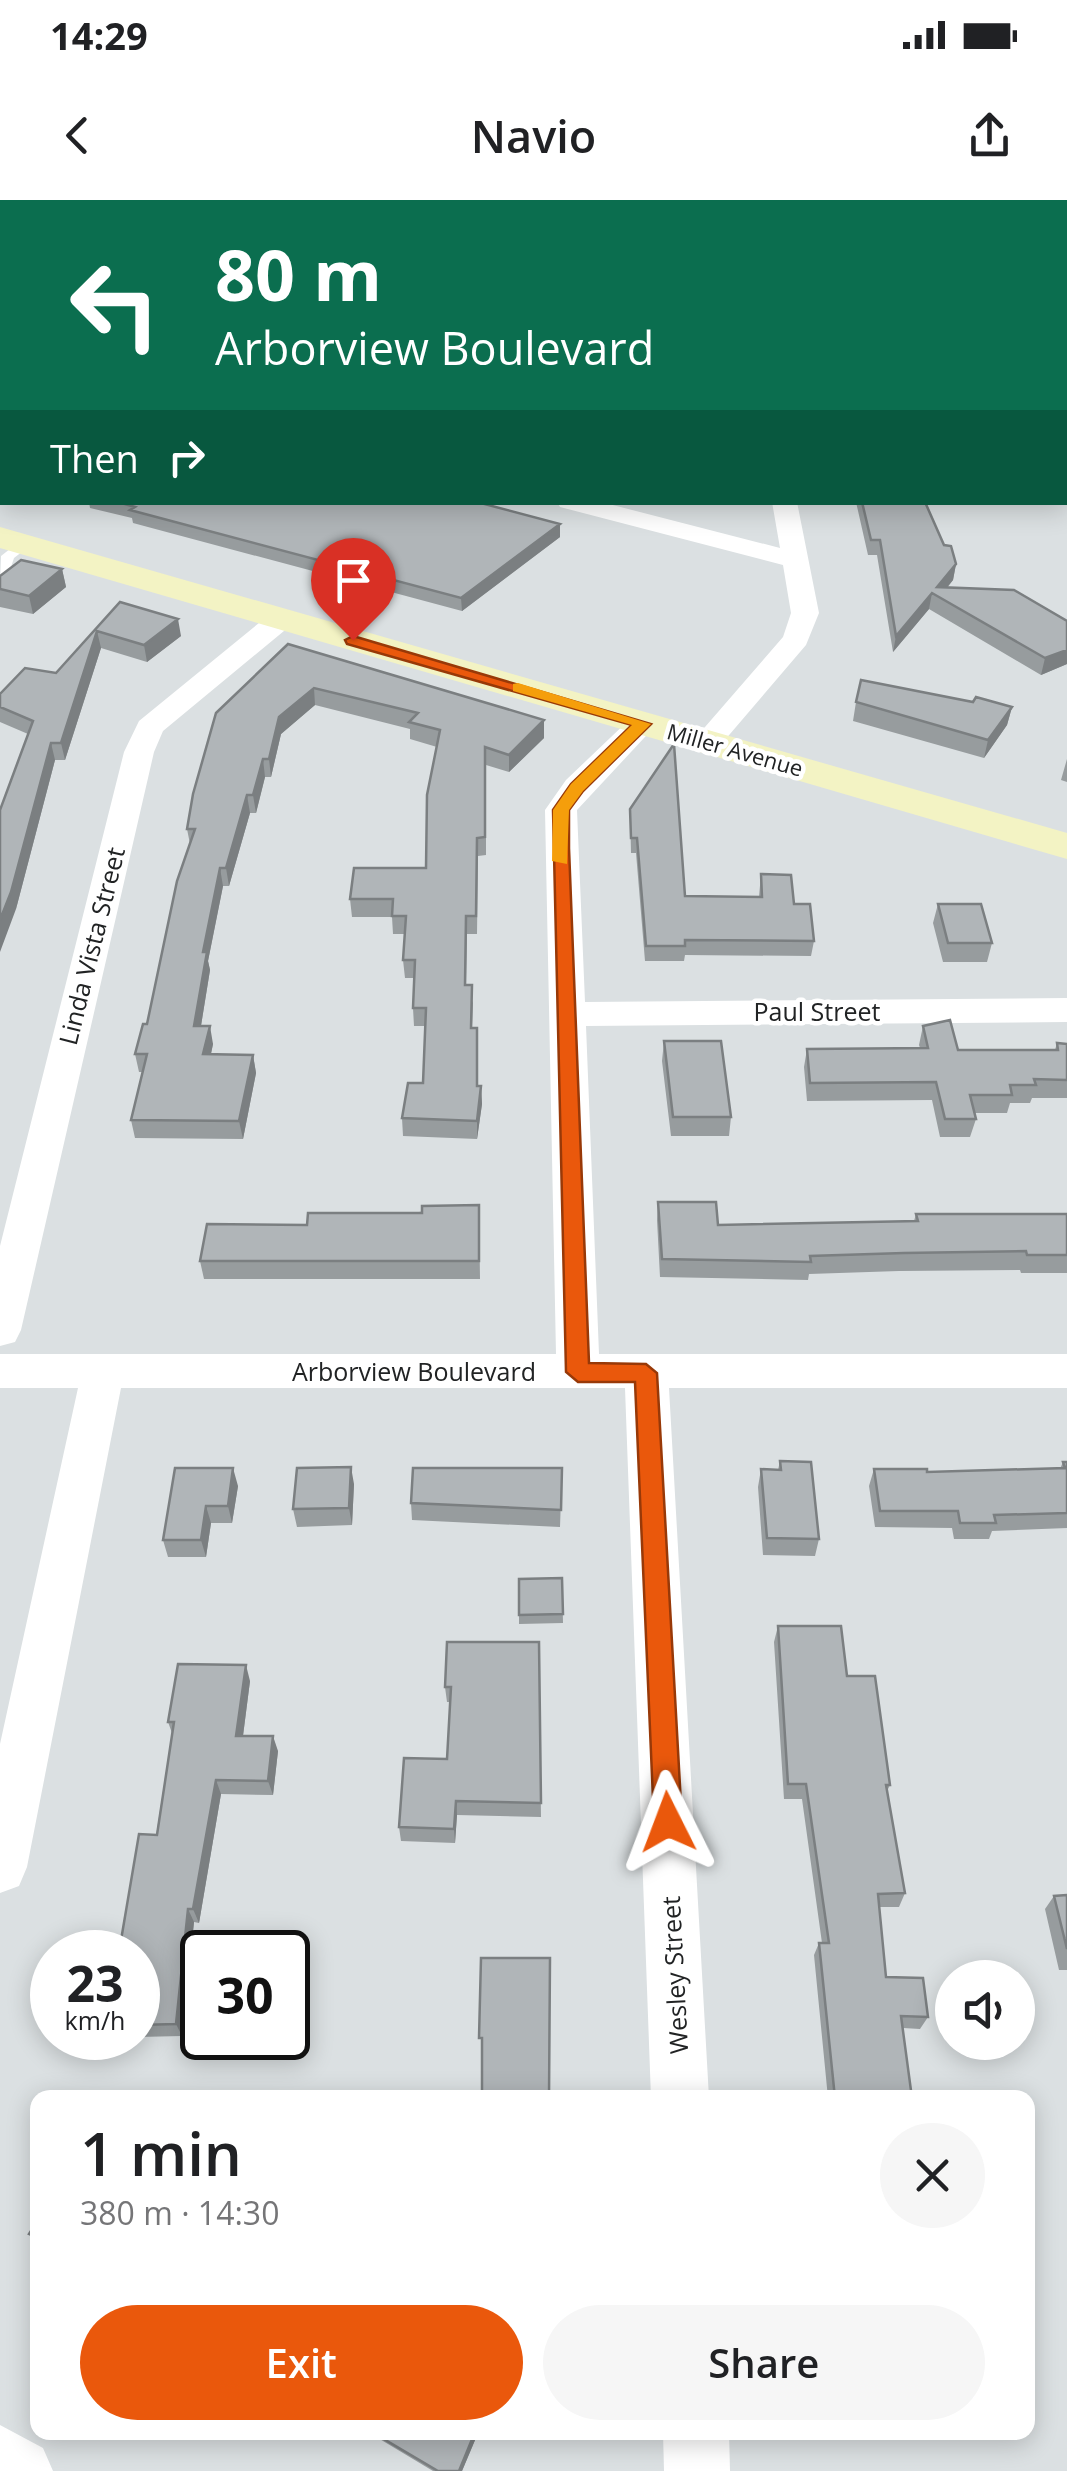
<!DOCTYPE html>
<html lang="en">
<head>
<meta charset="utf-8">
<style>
	:root { --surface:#fff; --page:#f6f6f6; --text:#202124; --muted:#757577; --accent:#ea580c }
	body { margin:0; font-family:"Open Sans",sans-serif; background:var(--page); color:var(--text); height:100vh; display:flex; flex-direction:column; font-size:38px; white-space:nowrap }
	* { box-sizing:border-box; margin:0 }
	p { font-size:32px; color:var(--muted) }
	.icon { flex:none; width:55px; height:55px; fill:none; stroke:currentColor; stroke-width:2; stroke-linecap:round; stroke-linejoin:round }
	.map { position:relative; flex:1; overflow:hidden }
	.drawer { position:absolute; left:30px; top:1890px; width:1005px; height:350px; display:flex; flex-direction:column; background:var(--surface); border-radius:20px; box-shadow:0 5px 25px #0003 }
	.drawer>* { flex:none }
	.guide { position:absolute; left:0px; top:0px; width:1068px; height:305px; box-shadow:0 5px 25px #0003; background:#0b6e4f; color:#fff; overflow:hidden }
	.buttons { position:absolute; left:935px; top:1760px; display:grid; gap:20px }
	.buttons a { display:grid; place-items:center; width:100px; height:100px; border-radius:50%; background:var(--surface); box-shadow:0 5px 25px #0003; font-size:50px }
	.speed { position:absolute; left:30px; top:1730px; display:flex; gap:20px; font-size:50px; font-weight:700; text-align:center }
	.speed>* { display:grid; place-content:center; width:130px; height:130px; border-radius:50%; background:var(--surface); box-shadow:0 5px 25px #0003; line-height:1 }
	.speed small { font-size:25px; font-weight:400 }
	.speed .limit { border:5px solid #111; border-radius:15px; background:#fff; color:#111 }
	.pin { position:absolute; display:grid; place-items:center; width:85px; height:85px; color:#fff; margin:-102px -42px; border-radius:50% 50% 50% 0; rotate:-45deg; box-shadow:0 0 10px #0007 }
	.pin .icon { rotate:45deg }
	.me { position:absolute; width:110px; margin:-55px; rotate:357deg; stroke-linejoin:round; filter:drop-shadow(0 0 8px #0008) }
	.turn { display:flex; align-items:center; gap:35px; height:210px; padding:0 50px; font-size:45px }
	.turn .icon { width:130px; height:130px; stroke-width:2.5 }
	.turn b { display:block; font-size:70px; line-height:85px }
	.then { display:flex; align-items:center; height:95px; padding:0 50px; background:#0003; gap:20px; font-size:38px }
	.round { display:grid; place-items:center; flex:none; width:105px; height:105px; border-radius:52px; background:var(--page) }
	.head { display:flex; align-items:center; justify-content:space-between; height:170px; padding:0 50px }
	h1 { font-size:60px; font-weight:600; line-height:75px }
	.action { display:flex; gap:20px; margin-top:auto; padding:20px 50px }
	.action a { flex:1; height:115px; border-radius:60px; background:var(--accent); color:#fff; font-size:40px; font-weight:600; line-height:115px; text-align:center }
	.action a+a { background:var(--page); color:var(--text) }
	.status { display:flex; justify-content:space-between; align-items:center; height:70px; padding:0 50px; background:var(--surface); direction:ltr }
	.status svg { height:28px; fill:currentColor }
	header { display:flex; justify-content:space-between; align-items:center; height:130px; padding:0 50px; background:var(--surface); font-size:45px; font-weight:600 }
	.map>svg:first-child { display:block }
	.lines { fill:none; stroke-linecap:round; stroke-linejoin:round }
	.lane { fill:#fff; fill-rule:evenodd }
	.street { fill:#fff; fill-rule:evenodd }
	.secondary { fill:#f3f3c4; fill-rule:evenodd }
	.wall { fill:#979c9e }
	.shaded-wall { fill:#7b7f81 }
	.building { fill:#b0b5b8; stroke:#7b7f81; stroke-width:2.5 }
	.route { fill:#ea580c; stroke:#983908; stroke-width:2.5 }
	.slow { fill:#f59e0b }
	.labels { text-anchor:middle; stroke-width:9; stroke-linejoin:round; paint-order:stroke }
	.far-street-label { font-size:22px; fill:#212324; stroke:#fff }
	.street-label { font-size:25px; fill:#212324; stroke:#fff }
</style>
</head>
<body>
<div class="status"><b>14:29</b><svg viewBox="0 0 49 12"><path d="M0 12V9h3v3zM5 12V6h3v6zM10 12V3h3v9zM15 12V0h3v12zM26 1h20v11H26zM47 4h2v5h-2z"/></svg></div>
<header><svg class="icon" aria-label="back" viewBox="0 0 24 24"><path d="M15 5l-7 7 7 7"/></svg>Navio<svg class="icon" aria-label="share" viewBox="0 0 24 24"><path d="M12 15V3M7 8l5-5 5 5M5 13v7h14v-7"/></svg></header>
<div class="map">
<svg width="1067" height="2271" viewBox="0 0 1067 2271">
	<rect width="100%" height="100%" fill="#dbe0e2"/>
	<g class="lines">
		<!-- lane -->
		<path class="lane" d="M20 341 32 344 14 358 7 379 0 383 1 356Z"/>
		<!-- street -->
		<path class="street" d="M477 0H495L496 2H478Z
			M1065 7H1067V19H1065Z
			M1065 240H1067V259H1065Z
			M557 302H601L780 348 772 302H797L819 413 806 445 718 548H696L692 542 783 437 791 413 783 365 560 307Z
			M280 412 294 420 290 426 163 531 154 552 21 1130 15 1142 0 1146V1046L124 552 139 521 270 414Z
			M643 514 654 517 658 523 577 610 585 802 1067 798V822L586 826 599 1154H1067V1188H669L709 1898H651L625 1188H121L27 1667 19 1686 0 1693V1544L78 1188H0V1154H556L545 610 566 580 632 517Z
			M0 2225 43 2248 53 2271H0Z
			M663 2232H729L730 2271H664Z"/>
		<!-- secondary -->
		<path class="secondary" d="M0 327 1067 633V659L0 348Z"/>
	</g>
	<!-- wall -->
	<path class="wall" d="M787 0H870L872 1V2H790Z
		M89 302H477L560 324V337L462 411 133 323 132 318 90 308Z
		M856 302H925L944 345 956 364 953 380 947 388 1067 421V464L1041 475 929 409 893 452 877 355H868Z
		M62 369 66 387 33 414 0 407V376Z
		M120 402 181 436 147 462 101 448 65 560H55L16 709 28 534 0 522V494L56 473Z
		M288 444 544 520V538L509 572 486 565V655L478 656 477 734H467L466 785 473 803 472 828 478 847 477 886H481L482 904 477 939 403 936 402 918 423 883 425 826H414L413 808 414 778H405L403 760 405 734H393L392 717H352L350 699 426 668 437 547 410 539V529L315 505 281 534 271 577H265L256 613H250L229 686H223L208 761 210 770 201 826 213 844 211 854 253 855 256 873 243 939 135 938 131 920 142 872H139L135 854 147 824 190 644 187 629Z
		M856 502H973L1012 507 1007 525 984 558 853 521Z
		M1067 559V582L1061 580Z
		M630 609 685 696 759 697 761 674 794 704 814 741 811 756 685 755 684 761H645L636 653H631Z
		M938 704 992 743 987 762H943L933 723Z
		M923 826 958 850H1055L1057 843 1067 844V898H1032L1030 903H1010L1007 913H974L976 919 970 937H940L932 900 807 901 804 867 807 849 920 848 919 845Z
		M664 841 731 917 729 936H671L662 861Z
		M658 1002 718 1025 914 1021 916 1014H1067V1073H1021L1020 1070 899 1071 809 1074 808 1080 660 1077 657 1020Z
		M479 1005 480 1079H204L200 1061 307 1025Z
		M780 1261 819 1339 815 1356 763 1355 758 1287 761 1269 778 1270Z
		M1063 1262H1067V1328L992 1331 989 1339H954L952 1328 875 1327 869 1286 874 1269 927 1272 1060 1269Z
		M175 1268 238 1286 232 1323H211L206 1357H168L163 1340Z
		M562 1268 560 1327 412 1320 411 1303Z
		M354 1284 352 1325 297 1327 293 1309Z
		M562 1378 563 1423 519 1424V1379Z
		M778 1426 847 1476 890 1585 887 1591 905 1693 899 1707H879L886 1777 928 1817 920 1829 903 1828 912 1898H828L814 1755 819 1743H822L802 1599H784L774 1442Z
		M539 1442 541 1617 457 1615 455 1643 401 1641 399 1627 447 1559 450 1502H447L445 1487Z
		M250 1481 243 1536 278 1551 273 1595 221 1594 199 1723 194 1722 182 1836 138 1837V1752L172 1533 168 1522Z
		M1067 1695V1770H1059L1045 1709 1054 1696Z
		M368 2232H478V2233L462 2271H433Z
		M871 2232 982 2233 973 2238 872 2237Z"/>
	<!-- shaded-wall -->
	<path class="shaded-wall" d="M2 26V44L0 49V31Z
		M560 324V337L462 411 461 398Z
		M956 364 953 380 939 397 937 387Z
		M62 369 66 387 33 414 29 396Z
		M932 393 929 409 893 452 896 436Z
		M178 419 181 436 147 462 144 445Z
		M97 431 101 448 65 560 61 543Z
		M1067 450V464L1041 475 1045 458Z
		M314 488 315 505 281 534 271 577 269 559 279 517Z
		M1012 507 1007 525 984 558 988 540Z
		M544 520V538L509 572V555Z
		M51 543 55 560 16 709 0 752V720Z
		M263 559 265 577 256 613 253 595Z
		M247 595 250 613 229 686 226 668Z
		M220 668 223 686 208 761 210 770 198 844 194 826 203 752Z
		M210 826 213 844 207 872 203 854Z
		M253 855 256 873 243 939 239 921Z
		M481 886 482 904 477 939V921Z
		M351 1267 354 1284 352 1325 349 1308Z
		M233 1268 238 1286 232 1323 228 1306Z
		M206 1306 211 1323 206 1357 201 1340Z
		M246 1465 250 1481 241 1551 236 1536Z
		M273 1536 278 1551 273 1595 268 1581Z
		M216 1580 221 1594 199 1723 193 1709Z
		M456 1601 457 1615 455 1643 454 1629Z
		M188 1709 194 1722 182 1836 176 1824Z
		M475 2232 478 2233 462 2271H459Z"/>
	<!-- building -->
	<path class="building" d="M0 0H17L15 2H2V26L0 31Z
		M389 0H424V2H388Z
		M560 0H739L736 2H560Z
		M803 0H870L872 1 806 2Z
		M1065 76H1067V94H1066L1065 100Z
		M118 302H477L560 324 461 398 130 310 135 307Z
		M862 302H925L944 345 951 346 956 364 937 387 1014 390 1067 421V450L1045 458 932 393 896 436 880 340H871Z
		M21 360 62 369 29 396 0 389V376Z
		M120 402 178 419 144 445 97 431 61 543H51L11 692 0 720V610L33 521 0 507V494L25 468 56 473Z
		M288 444 544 520 509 555 485 547V637L477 638 476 716H466L465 785H472L471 828H477V886H481L477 921 402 918 408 883H423L426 808H413L415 760H403L406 716H392L393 699H350L354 668H426L427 595 440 530 409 522 418 513 314 488 279 517 269 559H263L253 595H247L226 668H220L203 752H207L194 826H210L203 854 253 855 239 921 131 920 147 854H135L143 824H147L177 681 195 629H187L193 594 216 513Z
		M861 480 973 502 976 497 1012 507 988 540 856 502Z
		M674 544 685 696 762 697 761 674 791 675 794 704H810L814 741 685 740V746H646L637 638H631L630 609Z
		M938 704H981L992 743H948Z
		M950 820 958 850H1058L1057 843 1067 844V880L1034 879 1036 885H1010L1012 895H970L976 919H945L936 882 810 883 807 849 928 848 923 826Z
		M664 841H721L731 917H673Z
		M658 1002H716L718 1025 918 1021 916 1014H1067V1055H1027L1026 1051 904 1053 810 1056 811 1062 662 1059Z
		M479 1005V1061H200L207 1024 307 1025 308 1013H422V1006Z
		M780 1261 811 1262 819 1339 767 1338 761 1269 781 1270Z
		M1063 1262H1067V1313L994 1315 996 1323H960L958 1311H880L874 1269H927V1272L1065 1268Z
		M351 1267 349 1308 293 1309 297 1268Z
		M175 1268H233L228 1306H206L201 1340H163Z
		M413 1268H562L561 1310 411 1303Z
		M562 1378 563 1414 519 1415V1379Z
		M778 1426H841L847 1476H875L890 1585H886L905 1693 878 1694 886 1777 923 1778 928 1817 901 1816 912 1898H835L819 1743H829L806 1584H788Z
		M447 1442H539L541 1603 456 1601 454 1629 399 1627 404 1558 447 1559 451 1487H445Z
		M178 1464 246 1465 236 1536H273L268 1581 216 1580 193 1709H188L176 1824 138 1825V1752H119L139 1634 157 1635 174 1522H168Z
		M1067 1695V1749L1054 1696Z
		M481 1758H550L549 1898H482V1838H479Z
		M38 2020V2038L29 2034Z
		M372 2232H475L459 2271H438Z"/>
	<!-- route -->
	<path class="route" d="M353 436 651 524 583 591 569 610V648L589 1163 646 1164 657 1173 682 1622 678 1632 668 1636 658 1632 654 1622 635 1182H578L566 1172 553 610 571 584 632 525 347 444 345 440Z"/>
	<!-- slow -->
	<path class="slow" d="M518 483 651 524 583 591 569 610 567 664 552 661 553 610 571 584 632 525 513 491V484Z"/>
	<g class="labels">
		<!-- far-street labels -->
		<g class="far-street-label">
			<text transform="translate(735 550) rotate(16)" y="8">Miller Avenue</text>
		</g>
		<!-- street labels -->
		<g class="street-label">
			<text transform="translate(92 746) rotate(-76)" y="9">Linda Vista Street</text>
			<text x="817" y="821">Paul Street</text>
			<text x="414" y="1181">Arborview Boulevard</text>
			<text transform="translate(675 1775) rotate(-93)" y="9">Wesley Street</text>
		</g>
	</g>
</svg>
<div class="buttons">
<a><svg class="icon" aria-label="sound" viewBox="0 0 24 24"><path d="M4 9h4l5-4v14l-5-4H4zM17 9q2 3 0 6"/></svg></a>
</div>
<div class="speed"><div>23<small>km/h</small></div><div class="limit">30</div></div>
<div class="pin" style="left:353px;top:440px;background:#d93025"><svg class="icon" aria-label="arrive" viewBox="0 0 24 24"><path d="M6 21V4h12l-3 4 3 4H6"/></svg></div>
<svg class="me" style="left:668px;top:1622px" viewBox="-20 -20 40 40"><path d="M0-17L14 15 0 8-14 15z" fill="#ea580c" stroke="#fff" stroke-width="4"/></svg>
<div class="guide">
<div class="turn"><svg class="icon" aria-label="left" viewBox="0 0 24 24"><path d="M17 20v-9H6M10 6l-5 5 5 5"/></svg><div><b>80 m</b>Arborview Boulevard</div></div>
<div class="then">Then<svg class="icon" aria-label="right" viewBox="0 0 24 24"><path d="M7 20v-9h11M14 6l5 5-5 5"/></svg></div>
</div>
<section class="drawer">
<div class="head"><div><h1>1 min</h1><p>380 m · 14:30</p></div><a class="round"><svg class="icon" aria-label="close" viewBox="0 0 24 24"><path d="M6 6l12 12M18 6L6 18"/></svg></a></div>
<div class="action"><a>Exit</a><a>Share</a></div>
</section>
</div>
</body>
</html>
